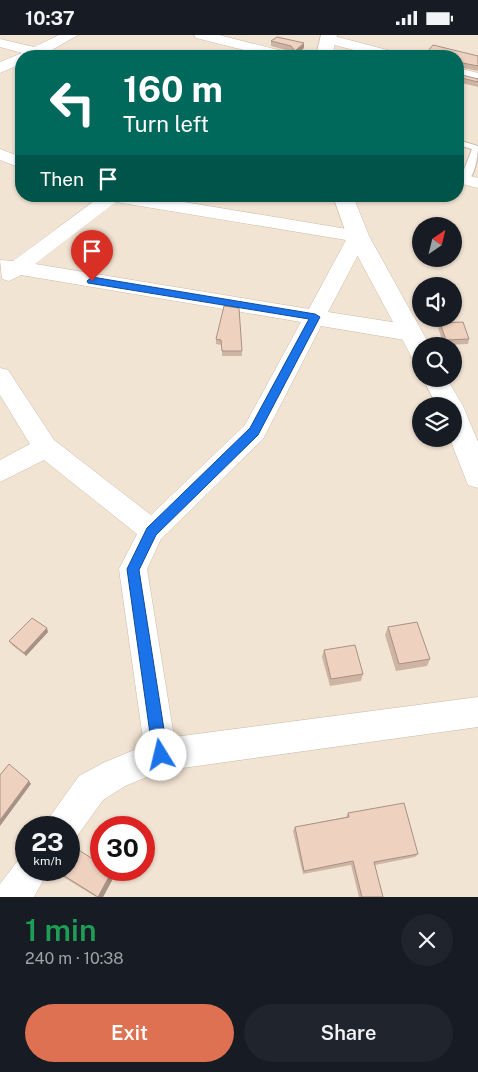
<!DOCTYPE html>
<html lang="en">
<head>
<meta charset="utf-8">
<style>
	:root { --surface:#171b24; --page:#20242c; --text:#f1f3f6; --muted:#9ea1a6; --accent:#dd7151 }
	body { margin:0; font-family:"Public Sans",sans-serif; background:var(--page); color:var(--text); height:100vh; display:flex; flex-direction:column; font-size:19px; white-space:nowrap }
	* { box-sizing:border-box; margin:0 }
	p { font-size:16px; color:var(--muted) }
	.icon { flex:none; width:28px; height:28px; fill:none; stroke:currentColor; stroke-width:2; stroke-linecap:round; stroke-linejoin:round }
	.map { position:relative; height:862px; overflow:hidden }
	.side { display:flex; flex-direction:column; background:var(--surface); flex:1 }
	.side>* { flex:none }
	.top-card { position:absolute; left:15px; top:15px; width:449px; height:152px; border-radius:20px; box-shadow:0 1px 4px #0004; background:#00695c; color:#fff; overflow:hidden }
	.needle { width:32px; rotate:35deg }
	.fabs { position:absolute; left:412px; top:182px; display:grid; gap:10px }
	.fabs a { display:grid; place-items:center; width:50px; height:50px; border-radius:50%; background:var(--surface); box-shadow:0 1px 4px #0004; font-size:25px }
	.speed { position:absolute; left:15px; top:781px; display:flex; gap:10px; font-size:25px; font-weight:700; text-align:center }
	.speed>* { display:grid; place-content:center; width:65px; height:65px; border-radius:50%; background:var(--surface); box-shadow:0 1px 4px #0004; line-height:1 }
	.speed small { font-size:12px; font-weight:400 }
	.speed .limit { border:8px solid #d22; background:#fff; color:#111 }
	.pin { position:absolute; display:grid; place-items:center; width:42px; height:42px; color:#fff; margin:-51px -21px; border-radius:50% 50% 50% 0; rotate:-45deg; box-shadow:0 0 5px #0007 }
	.pin .icon { rotate:45deg }
	.me { position:absolute; width:55px; margin:-28px; rotate:351deg; stroke-linejoin:round; filter:drop-shadow(0 0 4px #0008) }
	.turn { display:flex; align-items:center; gap:18px; height:105px; padding:0 25px; font-size:22px }
	.turn .icon { width:65px; height:65px; stroke-width:2.5 }
	.turn b { display:block; font-size:35px; line-height:42px }
	.then { display:flex; align-items:center; height:48px; padding:0 25px; background:#0003; gap:10px; font-size:19px }
	.round { display:grid; place-items:center; flex:none; width:52px; height:52px; border-radius:26px; background:var(--page) }
	.overview { display:flex; align-items:center; justify-content:space-between; height:85px; padding:0 25px }
	h1 { font-size:30px; font-weight:600; line-height:38px; color:#1e9e55 }
	.button { display:flex; gap:10px; margin-top:auto; padding:10px 25px }
	.button a { flex:1; height:58px; border-radius:30px; background:var(--accent); color:#fff; font-size:20px; font-weight:600; line-height:58px; text-align:center }
	.button a+a { background:var(--page); color:var(--text) }
	.status { display:flex; justify-content:space-between; align-items:center; height:35px; padding:0 25px; background:var(--surface); direction:ltr }
	.status svg { height:14px; fill:currentColor }
	.map>svg:first-child { display:block }
	.residential { fill:#f2e4d3; fill-rule:evenodd }
	.lines { fill:none; stroke-linecap:round; stroke-linejoin:round }
	.lane-casing { stroke:#ccbaac; stroke-width:2 }
	.street-casing { stroke:#ccbaac; stroke-width:1 }
	.secondary-casing { stroke:#d0bcac; stroke-width:1 }
	.lane { fill:#fff; fill-rule:evenodd }
	.street { fill:#fff; fill-rule:evenodd }
	.secondary { fill:#fff; fill-rule:evenodd }
	.wall { fill:#cdb4a3 }
	.shaded-wall { fill:#a79285 }
	.building { fill:#eed1be; stroke:#a79285 }
	.route { fill:#1a73e8; stroke:#114b97 }
</style>
</head>
<body>
<div class="status"><b>10:37</b><svg viewBox="0 0 49 12"><path d="M0 12V9h3v3zM5 12V6h3v6zM10 12V3h3v9zM15 12V0h3v12zM26 1h20v11H26zM47 4h2v5h-2z"/></svg></div>
<div class="map">
<svg width="478" height="862" viewBox="0 0 478 862">
	<rect width="100%" height="100%" fill="#fbf2e5"/>
	<!-- residential -->
	<path class="residential" d="M0 0H478V862H0ZM21 21H458V161H21ZM421 191H454V224H421ZM421 251H454V284H421ZM421 311H454V344H421ZM421 371H454V404H421ZM26 792H69V835H26ZM101 792H144V835H101Z"/>
	<g class="lines">
		<defs>
			<path id="lane" d="M458 105 478 111C478 121 475 143 465 148L460 145 472 114 458 110Z"/>
			<path id="street" d="M59 0H78L50 16 56 18 58 21H21V29L0 38V27L22 18 0 12V4L34 12Z
				M194 0H219L290 18 293 21H268L196 3Z
				M330 0 399 18 402 21H377L323 7 321 4 323 1Z
				M458 33 478 38V48L458 43Z
				M0 114 21 122V133L0 125Z
				M458 138 478 143V153L458 148Z
				M101 161H148L365 197 368 201 328 277 411 290 419 293 422 298 419 303 411 306 321 291 263 404 161 504 147 534 174 702 478 662V692L161 736 125 751 103 765 75 804 69 806V792H46L51 780 79 741 103 728 144 711 119 534 137 499 44 425 0 447V425L30 409 0 360V333L8 335 54 405 151 480 245 390 301 287 21 240 9 246 2 244 0 225 13 226ZM116 167 346 205 309 274 35 229Z
				M26 820V835H49L34 862H0V849L20 823Z"/>
			<path id="secondary" d="M321 0H337L332 21H316Z
				M333 161H353L369 201 430 311H421V326L412 323 409 317 347 201Z
				M423 344H447L463 371 478 407V453L468 450 450 404H454V371H437Z"/>
		</defs>
		<!-- lane casing -->
		<use href="#lane" class="lane-casing"/>
		<!-- street casing -->
		<use href="#street" class="street-casing"/>
		<!-- secondary casing -->
		<use href="#secondary" class="secondary-casing"/>
		<!-- lane -->
		<use href="#lane" class="lane"/>
		<!-- street -->
		<use href="#street" class="street"/>
		<!-- secondary -->
		<use href="#secondary" class="secondary"/>
	</g>
	<!-- wall -->
	<path class="wall" d="M271 6 304 8V13L295 21 293 20V21H269V18H292L290 16 271 11Z
		M458 21H478V36L458 32V39L478 44V52L458 47Z
		M239 273 242 321H222V310L216 309V304Z
		M440 288 469 304 468 309 444 310 438 293Z
		M388 592 430 624 427 631 396 636 385 600Z
		M48 597 26 621 12 610 9 606Z
		M324 615 363 639 361 646 330 651 322 622Z
		M348 778 418 819 415 822 375 830 383 862H359L351 830 303 839 293 796 295 792 346 782Z
		M52 835H69L115 840 103 862H96Z"/>
	<!-- shaded-wall -->
	<path class="shaded-wall" d="M304 8V13L295 21V16Z
		M47 593 48 597 26 621 24 618Z
		M29 746 31 749 0 791V785Z
		M112 836 115 840 103 862H98Z"/>
	<!-- building -->
	<path class="building" d="M277 2 304 8 295 16 291 11 271 6Z
		M433 10 478 21V31L458 27V39L478 44V47L458 42V21H424Z
		M269 18H293L290 21H281Z
		M224 271 239 273 242 316H222L221 305 216 304Z
		M463 287 469 304 446 305 440 288Z
		M32 583 47 593 24 618 9 606Z
		M417 587 430 624 399 629 388 592Z
		M355 610 363 639 331 644 324 615Z
		M9 729 29 746 0 785V740Z
		M404 768 418 819 374 827 383 862H362L353 826 304 836 295 792 349 782 348 778Z
		M69 809 101 829V835H111L112 836 98 862 55 835H69Z"/>
	<!-- route -->
	<path class="route" d="M92 242 315 279 320 282 258 400 156 500 139 535 168 720 166 725 161 727 156 725 153 720 127 534 147 493 250 393 309 284 88 248 87 246Z"/>
</svg>
<div class="fabs">
<a><svg class="needle" viewBox="-14 -14 28 28"><path d="M0-13l5 13h-10z" fill="#e53935"/><path d="M0 13l5-13h-10z" fill="#9ea1a6"/></svg></a>
<a><svg class="icon" aria-label="sound" viewBox="0 0 24 24"><path d="M4 9h4l5-4v14l-5-4H4zM17 9q2 3 0 6"/></svg></a>
<a><svg class="icon" aria-label="search" viewBox="0 0 24 24"><circle cx="10" cy="10" r="6"/><path d="M15 15l6 6"/></svg></a>
<a><svg class="icon" aria-label="layers" viewBox="0 0 24 24"><path d="M12 4l9 5-9 5-9-5zM3 14l9 5 9-5"/></svg></a>
</div>
<div class="speed"><div>23<small>km/h</small></div><div class="limit">30</div></div>
<div class="pin" style="left:92px;top:246px;background:#d93025"><svg class="icon" aria-label="arrive" viewBox="0 0 24 24"><path d="M6 21V4h12l-3 4 3 4H6"/></svg></div>
<svg class="me" style="left:161px;top:720px" viewBox="-20 -20 40 40"><circle r="19" fill="#fff"/><path d="M0-13L10 11 0 6-10 11z" fill="#1a73e8"/></svg>
<div class="top-card">
<div class="turn"><svg class="icon" aria-label="left" viewBox="0 0 24 24"><path d="M17 20v-9H6M10 6l-5 5 5 5"/></svg><div><b>160 m</b>Turn left</div></div>
<div class="then">Then<svg class="icon" aria-label="arrive" viewBox="0 0 24 24"><path d="M6 21V4h12l-3 4 3 4H6"/></svg></div>
</div>
</div>
<section class="side">
<div class="overview"><div><h1>1 min</h1><p>240 m · 10:38</p></div><a class="round"><svg class="icon" aria-label="close" viewBox="0 0 24 24"><path d="M6 6l12 12M18 6L6 18"/></svg></a></div>
<div class="button"><a>Exit</a><a>Share</a></div>
</section>
</body>
</html>
